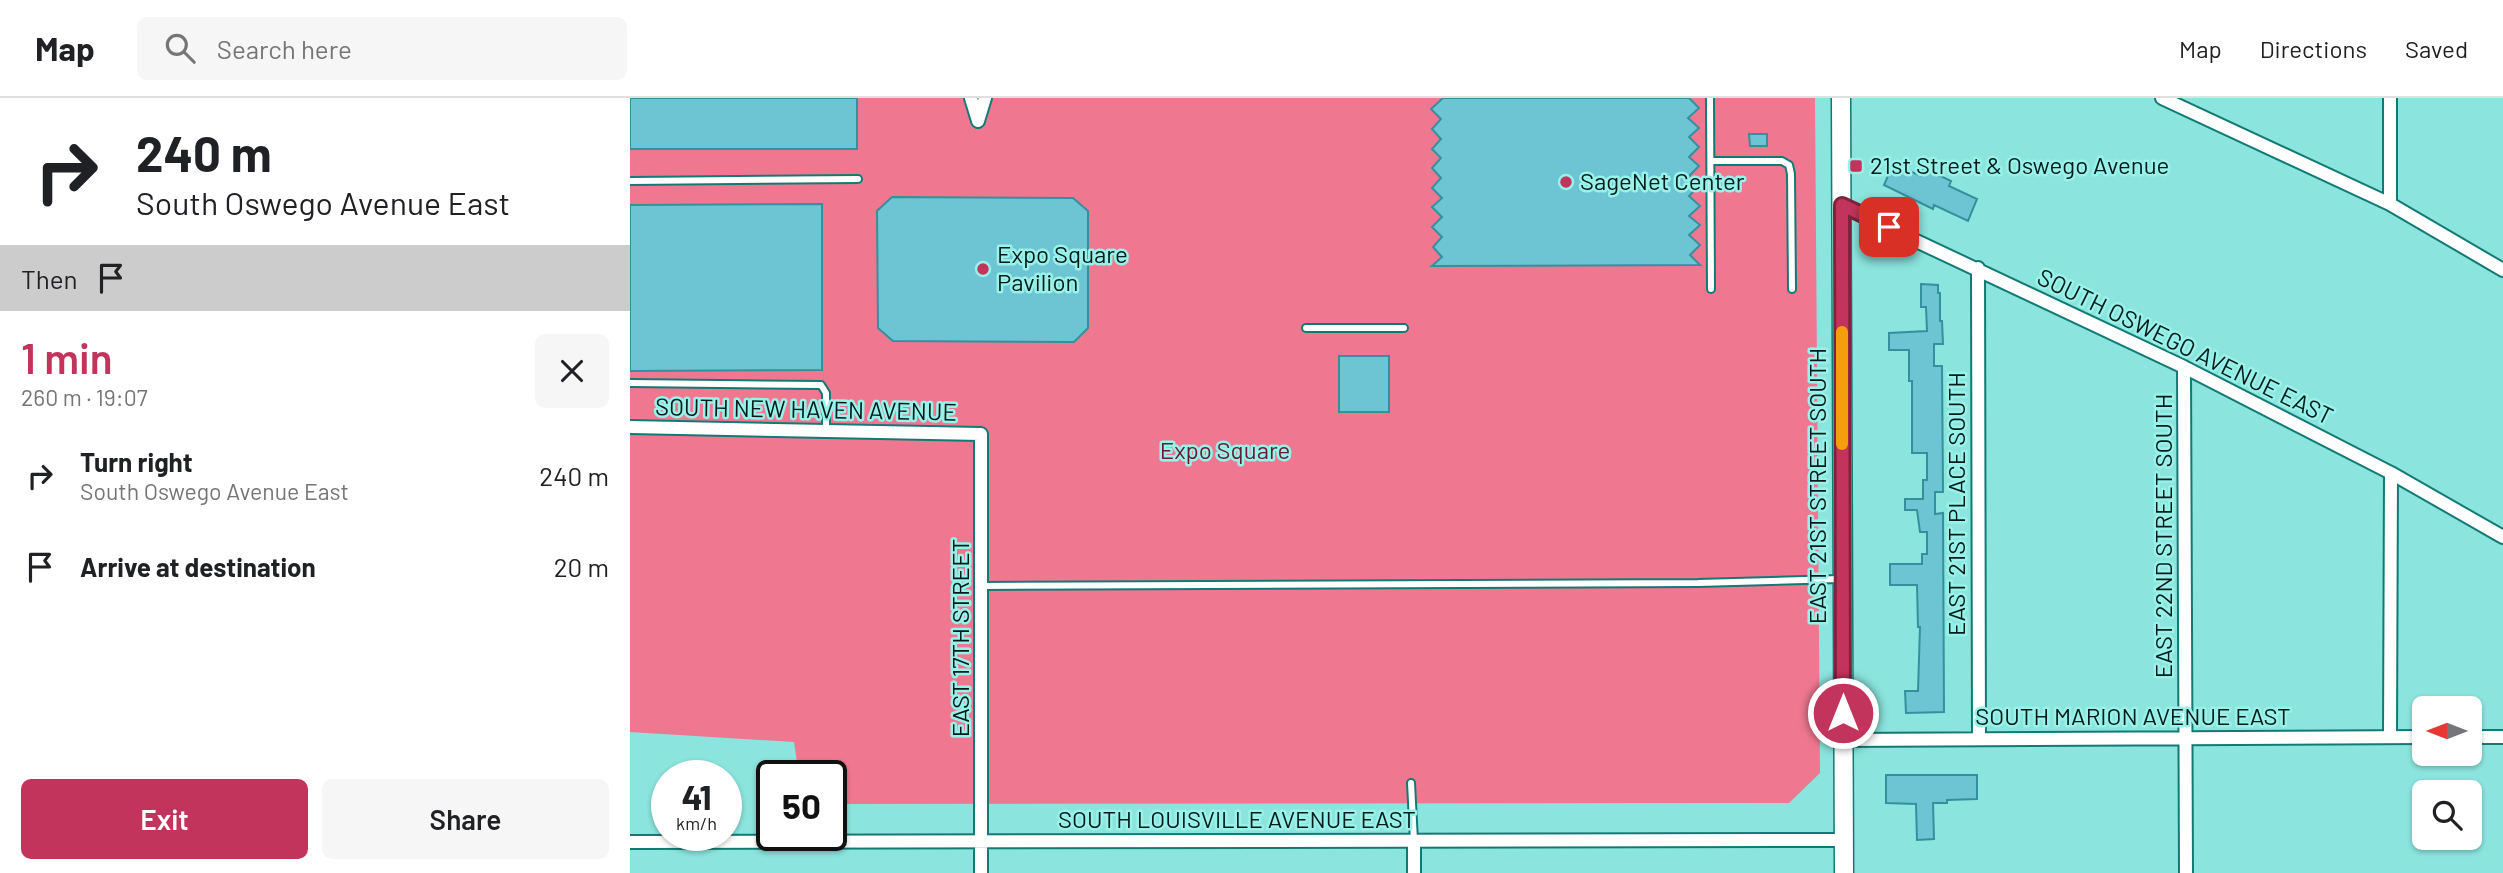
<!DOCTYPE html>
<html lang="en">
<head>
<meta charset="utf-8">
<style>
	:root { --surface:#fff; --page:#f6f6f6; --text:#202124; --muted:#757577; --line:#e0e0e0; --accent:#c3345c }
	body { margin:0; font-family:Barlow,sans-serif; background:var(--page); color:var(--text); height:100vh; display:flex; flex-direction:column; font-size:26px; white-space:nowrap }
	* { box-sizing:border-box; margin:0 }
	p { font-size:23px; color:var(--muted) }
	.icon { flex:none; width:38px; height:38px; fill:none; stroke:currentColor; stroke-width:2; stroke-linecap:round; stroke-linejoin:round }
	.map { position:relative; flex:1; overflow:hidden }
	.sheet { display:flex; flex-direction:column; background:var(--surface); width:630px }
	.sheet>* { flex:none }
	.hud { background:#fff; color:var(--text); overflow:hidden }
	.needle { width:46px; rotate:270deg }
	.controls { position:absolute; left:1782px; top:598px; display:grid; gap:14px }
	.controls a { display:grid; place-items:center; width:70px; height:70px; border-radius:10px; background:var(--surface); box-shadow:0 2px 5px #0004; font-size:35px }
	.speed { position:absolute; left:21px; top:662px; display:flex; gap:14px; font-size:35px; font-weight:700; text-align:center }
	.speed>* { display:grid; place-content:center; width:91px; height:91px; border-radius:50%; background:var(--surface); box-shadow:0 2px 5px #0004; line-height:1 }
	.speed small { font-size:18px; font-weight:400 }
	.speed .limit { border:4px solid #111; border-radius:10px; background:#fff; color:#111 }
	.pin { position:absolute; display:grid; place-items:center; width:60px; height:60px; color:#fff; margin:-30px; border-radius:14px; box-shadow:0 4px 10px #0006 }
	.me { position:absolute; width:77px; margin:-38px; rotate:0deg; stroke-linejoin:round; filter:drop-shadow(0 0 5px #0008) }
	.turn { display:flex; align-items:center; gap:24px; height:147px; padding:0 21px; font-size:32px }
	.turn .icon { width:91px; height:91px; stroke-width:2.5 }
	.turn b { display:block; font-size:49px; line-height:60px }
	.then { display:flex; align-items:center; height:66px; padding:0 21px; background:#0003; gap:14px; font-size:26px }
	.round { display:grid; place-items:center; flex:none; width:74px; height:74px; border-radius:10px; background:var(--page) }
	.headline { display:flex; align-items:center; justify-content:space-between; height:119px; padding:0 21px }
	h1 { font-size:42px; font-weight:600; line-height:52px; color:var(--accent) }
	.primary-button { display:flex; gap:14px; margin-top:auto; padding:14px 21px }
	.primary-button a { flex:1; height:80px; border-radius:10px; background:var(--accent); color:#fff; font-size:28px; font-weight:600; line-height:80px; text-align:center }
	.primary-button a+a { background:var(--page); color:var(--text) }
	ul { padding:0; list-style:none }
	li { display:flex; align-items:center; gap:21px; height:91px; padding:0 21px }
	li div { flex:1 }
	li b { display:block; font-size:26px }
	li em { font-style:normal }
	header { display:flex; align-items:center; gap:42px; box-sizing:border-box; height:98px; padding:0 35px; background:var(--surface); border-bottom:2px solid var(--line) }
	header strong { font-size:33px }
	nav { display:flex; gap:38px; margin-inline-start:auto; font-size:24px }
	.search { width:490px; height:63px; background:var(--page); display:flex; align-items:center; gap:18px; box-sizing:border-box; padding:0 24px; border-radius:10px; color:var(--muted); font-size:26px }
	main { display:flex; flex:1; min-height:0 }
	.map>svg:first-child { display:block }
	.green { fill:#ef7890 }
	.building { fill:#6dc5d3; stroke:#35909e; stroke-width:2 }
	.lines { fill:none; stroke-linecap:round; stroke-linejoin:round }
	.service-casing { stroke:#127a74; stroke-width:10 }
	.minor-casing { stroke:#127a74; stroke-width:16 }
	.secondary-casing { stroke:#127a74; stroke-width:21 }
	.service { stroke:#fff; stroke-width:6 }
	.minor { stroke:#fff; stroke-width:12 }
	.secondary { stroke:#fff; stroke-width:18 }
	.route-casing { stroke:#7f223c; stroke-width:18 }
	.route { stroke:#c3345c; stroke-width:12 }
	.slow { stroke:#f59e0b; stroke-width:12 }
	.poi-dot { fill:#c3345c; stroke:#98f2ea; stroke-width:2.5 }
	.labels { text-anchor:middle; stroke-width:5; stroke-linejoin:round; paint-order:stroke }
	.poi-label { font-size:24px; fill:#001c1a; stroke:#98f2ea; text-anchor:start }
	.street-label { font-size:24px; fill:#001c1a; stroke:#98f2ea }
	.park-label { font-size:24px; fill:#661b2f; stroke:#98f2ea }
</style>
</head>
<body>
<header>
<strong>Map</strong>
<div class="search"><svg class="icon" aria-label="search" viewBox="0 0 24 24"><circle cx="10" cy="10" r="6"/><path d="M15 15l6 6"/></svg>Search here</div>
<nav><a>Map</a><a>Directions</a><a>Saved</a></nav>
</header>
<main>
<section class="sheet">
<div class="hud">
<div class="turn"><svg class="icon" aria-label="right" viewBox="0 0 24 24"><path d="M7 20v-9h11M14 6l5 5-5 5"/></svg><div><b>240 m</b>South Oswego Avenue East</div></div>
<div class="then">Then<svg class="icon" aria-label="arrive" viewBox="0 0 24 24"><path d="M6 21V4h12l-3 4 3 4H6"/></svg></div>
</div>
<div class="headline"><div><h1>1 min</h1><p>260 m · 19:07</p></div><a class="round"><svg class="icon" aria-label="close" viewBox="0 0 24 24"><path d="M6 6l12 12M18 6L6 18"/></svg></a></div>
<ul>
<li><svg class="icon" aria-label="right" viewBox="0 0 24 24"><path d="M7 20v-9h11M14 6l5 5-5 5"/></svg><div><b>Turn right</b><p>South Oswego Avenue East</p></div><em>240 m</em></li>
<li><svg class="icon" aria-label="arrive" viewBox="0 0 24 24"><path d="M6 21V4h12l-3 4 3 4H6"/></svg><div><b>Arrive at destination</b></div><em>20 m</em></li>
</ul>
<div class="primary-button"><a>Exit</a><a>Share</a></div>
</section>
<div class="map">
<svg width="1873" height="775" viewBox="0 0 1873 775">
	<rect width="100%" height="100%" fill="#8be4dd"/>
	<!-- green -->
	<path class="green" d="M0 0H1185L1190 675 1159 705 201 706V677H169L164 644 0 634Z"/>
	<!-- building -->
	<path class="building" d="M0 0H227V51H0Z
		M813 0H1059L1069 10 1058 20 1069 30 1059 39 1069 49 1059 59 1069 68 1059 78 1069 88 1059 98 1070 108 1059 118 1070 127 1059 137 1070 147 1060 157 1070 167 802 168 812 159 803 149 812 139 802 129 812 119 802 109 812 100 802 90 811 80 802 70 811 60 802 51 811 41 802 31 811 21 801 11Z
		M1119 36H1137V48H1120Z
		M1263 66 1291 78 1294 70 1321 83 1319 88 1347 101 1338 123 1304 107 1303 111 1254 87Z
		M262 99 443 100 458 113V230L444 244 263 243 248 230 247 113Z
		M192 106V272L0 273V107Z
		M1291 186 1308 187V195H1310V223H1312L1313 246H1304V268H1312L1313 394H1305V416L1313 415 1314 614 1276 615 1275 593H1288L1290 529H1288L1287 487H1260V466H1292V456H1297V434H1290L1287 412H1275V401H1293V382H1297V355H1282V283H1279V252H1259V235L1297 233 1296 209H1291Z
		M709 258H759V314H709Z
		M1256 677H1347V701L1317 702V705H1303L1304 741 1287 742 1286 706 1256 705Z"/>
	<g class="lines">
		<defs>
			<path id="service" d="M1080 0 1081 191
				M1081 63H1152L1159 67 1161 76 1162 191
				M0 83 228 81
				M676 230H774
				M0 285 191 287 196 295V333
				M351 488 1068 485 1210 481
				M781 685 784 743"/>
			<path id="minor" d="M341 0 348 23
				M1532 0 1760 106 1873 172
				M348 23 355 0
				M1760 106V0
				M1212 108 1554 269 1761 375 1873 439
				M1348 170 1349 641
				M1554 269 1556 775
				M0 329 351 336V775
				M1760 639 1761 375
				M1839 639H1873
				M1213 642 1794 639
				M0 744 1213 742
				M784 775V744"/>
			<path id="secondary" d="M1211 0 1214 775"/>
		</defs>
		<!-- service casing -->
		<use href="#service" class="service-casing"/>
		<!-- minor casing -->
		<use href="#minor" class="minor-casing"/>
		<!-- secondary casing -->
		<use href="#secondary" class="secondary-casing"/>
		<!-- service -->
		<use href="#service" class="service"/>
		<!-- minor -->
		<use href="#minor" class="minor"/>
		<!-- secondary -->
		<use href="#secondary" class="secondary"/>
	</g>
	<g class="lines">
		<defs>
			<path id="route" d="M1213 615 1212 107 1259 129"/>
		</defs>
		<!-- route casing -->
		<use href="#route" class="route-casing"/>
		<!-- route -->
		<use href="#route" class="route"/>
		<!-- slow -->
		<path class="slow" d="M1212 234V346"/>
	</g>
	<!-- markers -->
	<g class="poi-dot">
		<rect x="1219" y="61" width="14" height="14" rx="3.5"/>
		<circle cx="936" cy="84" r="7"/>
		<circle cx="353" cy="171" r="7"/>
	</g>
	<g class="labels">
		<!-- poi labels -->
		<g class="poi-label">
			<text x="1240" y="76">21st Street &amp; Oswego Avenue</text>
			<text x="950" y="92">SageNet Center</text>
			<text x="367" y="165">Expo Square<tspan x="367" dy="28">Pavilion</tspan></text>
		</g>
		<!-- street labels -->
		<g class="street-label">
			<text transform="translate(1555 249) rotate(26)" y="8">SOUTH OSWEGO AVENUE EAST</text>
			<text transform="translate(176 312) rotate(1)" y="8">SOUTH NEW HAVEN AVENUE</text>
			<text transform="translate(1188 388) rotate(-90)" y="8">EAST 21ST STREET SOUTH</text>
			<text transform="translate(1327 406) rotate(-90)" y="8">EAST 21ST PLACE SOUTH</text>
			<text transform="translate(1534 438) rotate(-90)" y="8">EAST 22ND STREET SOUTH</text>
			<text transform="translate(331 540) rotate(-90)" y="8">EAST 17TH STREET</text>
			<text x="1503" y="627">SOUTH MARION AVENUE EAST</text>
			<text x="607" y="730">SOUTH LOUISVILLE AVENUE EAST</text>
		</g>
		<!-- park labels -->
		<g class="park-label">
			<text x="595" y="361">Expo Square</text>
		</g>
	</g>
</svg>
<div class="controls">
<a><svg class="needle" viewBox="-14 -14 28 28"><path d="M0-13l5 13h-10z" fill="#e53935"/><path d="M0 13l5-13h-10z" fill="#757577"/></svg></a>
<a><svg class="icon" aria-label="search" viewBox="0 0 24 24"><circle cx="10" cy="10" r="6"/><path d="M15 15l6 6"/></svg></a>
</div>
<div class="speed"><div>41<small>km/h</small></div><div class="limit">50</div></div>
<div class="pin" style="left:1259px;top:129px;background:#d93025"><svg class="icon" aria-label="arrive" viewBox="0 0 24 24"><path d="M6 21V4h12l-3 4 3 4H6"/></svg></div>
<svg class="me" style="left:1213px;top:615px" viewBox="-20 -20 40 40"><circle r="17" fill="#c3345c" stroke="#fff" stroke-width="3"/><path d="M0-11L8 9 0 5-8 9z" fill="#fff"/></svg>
</div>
</main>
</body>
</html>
